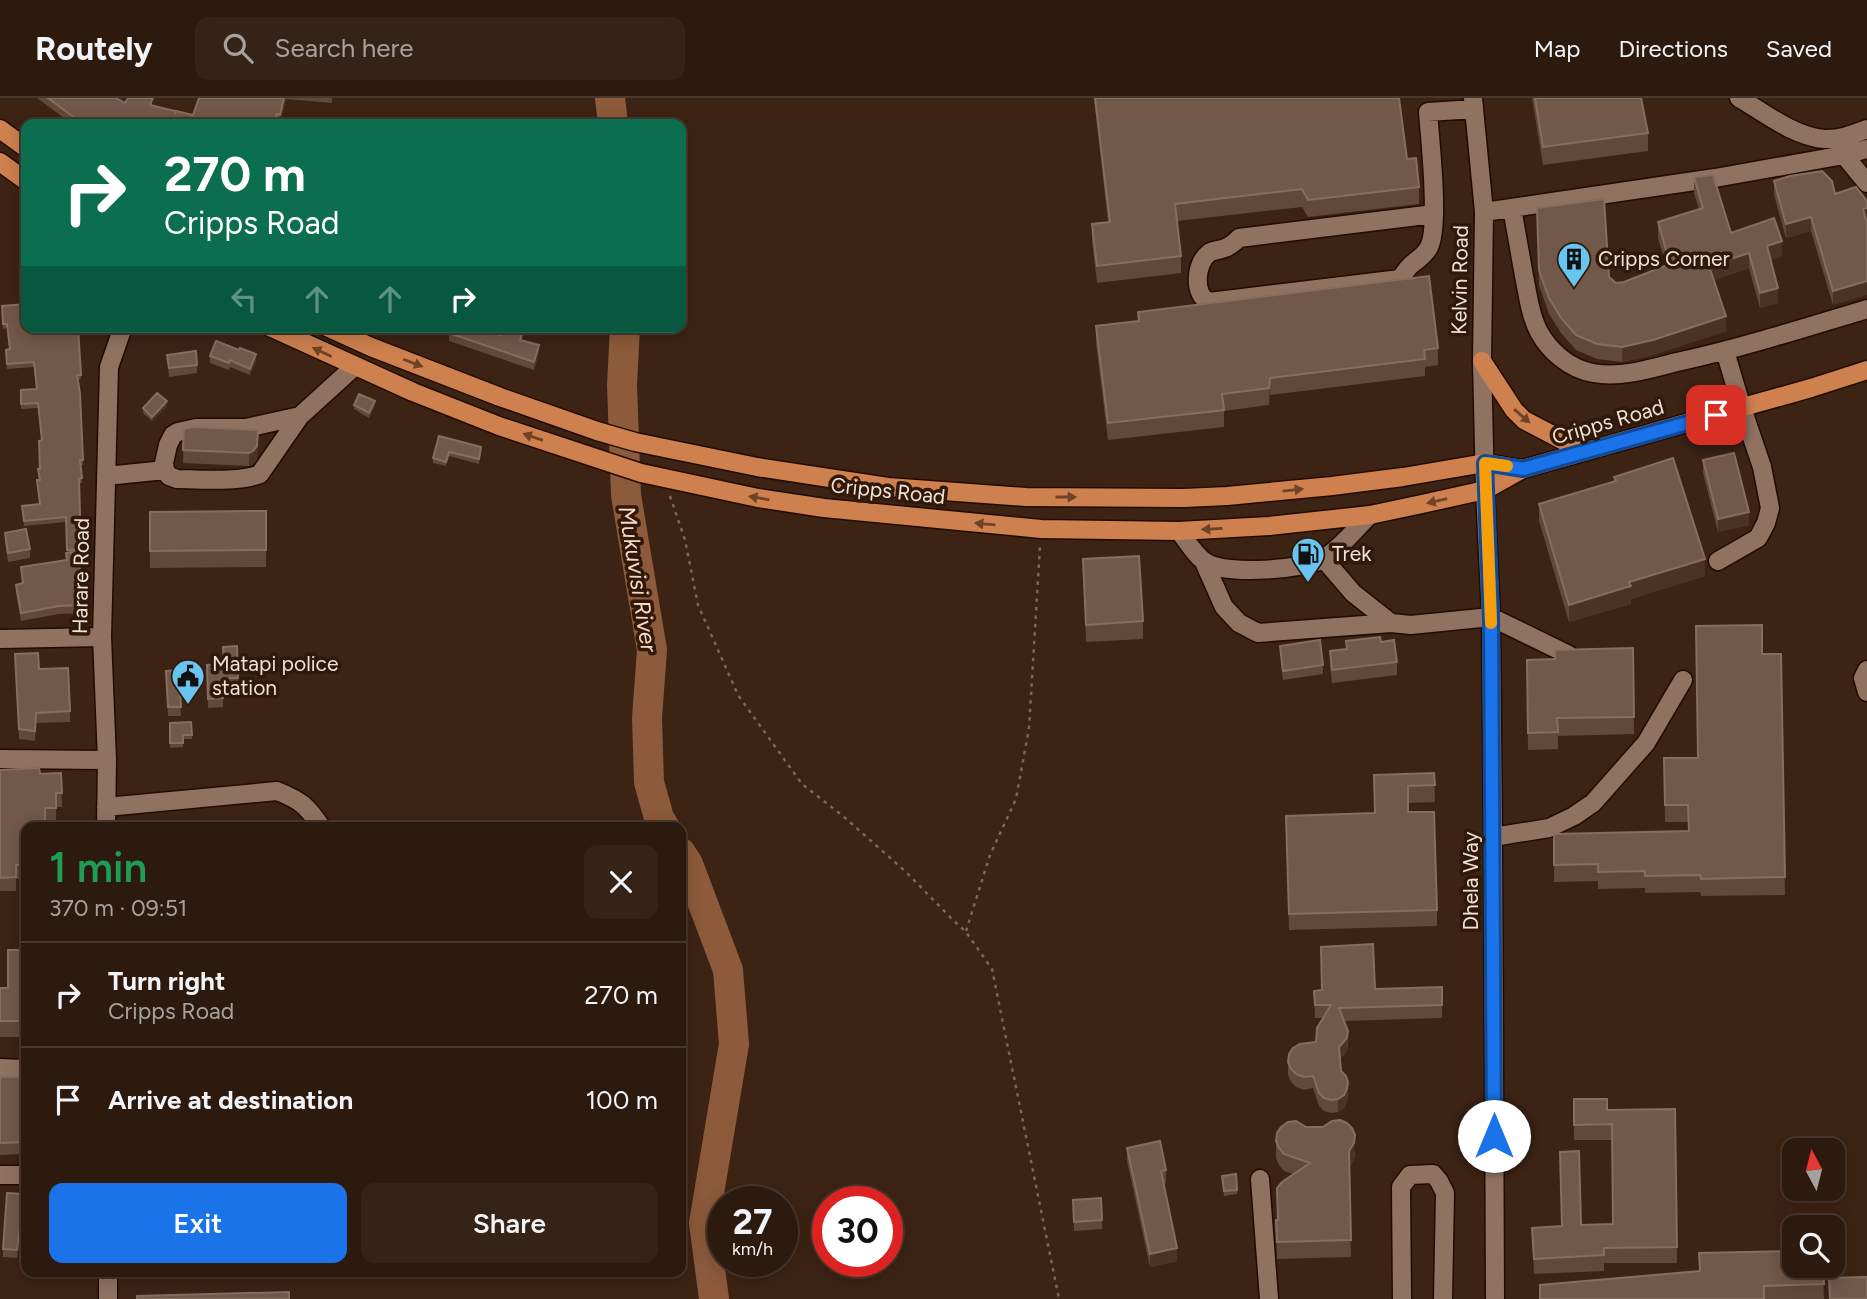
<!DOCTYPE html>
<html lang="en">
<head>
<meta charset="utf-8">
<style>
	:root { --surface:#2d1a0f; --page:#352318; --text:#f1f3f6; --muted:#a7a19e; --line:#48382f; --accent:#1a73e8 }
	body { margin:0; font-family:Figtree,sans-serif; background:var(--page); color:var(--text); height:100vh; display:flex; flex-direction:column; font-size:26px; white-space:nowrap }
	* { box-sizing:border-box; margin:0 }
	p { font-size:23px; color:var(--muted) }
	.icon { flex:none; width:38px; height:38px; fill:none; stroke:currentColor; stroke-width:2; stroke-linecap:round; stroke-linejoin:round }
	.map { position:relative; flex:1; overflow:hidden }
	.details { position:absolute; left:21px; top:724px; width:665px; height:455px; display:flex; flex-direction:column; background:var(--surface); border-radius:14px; box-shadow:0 4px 18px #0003,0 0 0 2px var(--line) }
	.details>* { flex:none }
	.guide { position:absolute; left:21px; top:21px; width:665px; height:214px; border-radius:14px; box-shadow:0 4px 18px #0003,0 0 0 2px var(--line); background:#0b6e4f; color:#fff; overflow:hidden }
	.needle { width:46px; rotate:353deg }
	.buttons { position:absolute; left:1782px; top:1040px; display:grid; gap:14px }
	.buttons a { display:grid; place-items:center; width:63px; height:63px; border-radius:14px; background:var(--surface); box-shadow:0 4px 18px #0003,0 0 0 2px var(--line); font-size:35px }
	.speed { position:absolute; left:707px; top:1088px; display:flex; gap:14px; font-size:35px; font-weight:700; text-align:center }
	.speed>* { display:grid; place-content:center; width:91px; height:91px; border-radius:50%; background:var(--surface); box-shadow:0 4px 18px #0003,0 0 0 2px var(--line); line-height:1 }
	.speed small { font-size:18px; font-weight:400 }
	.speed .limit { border:10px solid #d22; background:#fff; color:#111 }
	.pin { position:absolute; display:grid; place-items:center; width:60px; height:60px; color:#fff; margin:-30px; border-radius:14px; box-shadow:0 4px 10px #0006 }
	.me { position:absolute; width:77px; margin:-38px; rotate:0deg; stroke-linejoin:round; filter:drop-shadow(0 0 5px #0008) }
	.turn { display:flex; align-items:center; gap:24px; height:147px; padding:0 28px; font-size:32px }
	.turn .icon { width:91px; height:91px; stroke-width:2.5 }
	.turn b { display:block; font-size:49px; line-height:60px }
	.lanes { display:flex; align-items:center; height:66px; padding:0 28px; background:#0003; justify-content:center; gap:35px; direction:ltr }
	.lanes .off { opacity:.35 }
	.round { display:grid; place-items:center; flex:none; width:74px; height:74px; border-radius:14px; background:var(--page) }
	.headline { display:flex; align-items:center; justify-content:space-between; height:119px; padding:0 28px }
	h1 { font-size:42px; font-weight:600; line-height:52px; color:#1e9e55 }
	.button { display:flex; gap:14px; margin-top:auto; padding:14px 28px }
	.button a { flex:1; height:80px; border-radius:14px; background:var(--accent); color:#fff; font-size:28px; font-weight:600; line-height:80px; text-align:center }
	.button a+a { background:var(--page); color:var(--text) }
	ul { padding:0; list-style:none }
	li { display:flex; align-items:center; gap:21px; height:105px; padding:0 28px; border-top:2px solid var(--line) }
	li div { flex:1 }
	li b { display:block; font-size:26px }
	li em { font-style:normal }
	header { display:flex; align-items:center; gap:42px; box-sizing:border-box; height:98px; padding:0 35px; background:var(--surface); border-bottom:2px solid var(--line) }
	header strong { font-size:33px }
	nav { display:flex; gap:38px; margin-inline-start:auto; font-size:24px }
	.search { width:490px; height:63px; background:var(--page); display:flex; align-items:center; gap:18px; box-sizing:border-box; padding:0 24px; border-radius:14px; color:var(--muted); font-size:26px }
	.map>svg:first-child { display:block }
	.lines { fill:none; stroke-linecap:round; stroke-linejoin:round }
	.river { stroke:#8d5a3b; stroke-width:30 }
	.minor-casing { stroke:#220b01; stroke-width:21 }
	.major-casing { stroke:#220b01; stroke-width:21 }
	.path { stroke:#7c6659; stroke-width:2.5; stroke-dasharray:3.5 5; stroke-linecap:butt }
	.minor { stroke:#907261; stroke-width:18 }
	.major { stroke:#ce804f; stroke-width:18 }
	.wall { fill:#624838 }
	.shaded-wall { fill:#4c3222 }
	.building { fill:#715849; stroke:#866e5f; stroke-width:2 }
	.oneway { fill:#704226 }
	.route-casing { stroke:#114b97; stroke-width:18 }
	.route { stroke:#1a73e8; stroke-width:12 }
	.slow { stroke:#f59e0b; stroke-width:12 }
	.labels { text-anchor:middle; stroke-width:7; stroke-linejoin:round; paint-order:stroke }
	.poi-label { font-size:21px; fill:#f2e1d7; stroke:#31190a; text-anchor:start }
	.street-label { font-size:21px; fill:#f2e1d7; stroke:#31190a }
	.water-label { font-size:23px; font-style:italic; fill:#f8d7c5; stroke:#31190a }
</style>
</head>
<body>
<header>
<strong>Routely</strong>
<div class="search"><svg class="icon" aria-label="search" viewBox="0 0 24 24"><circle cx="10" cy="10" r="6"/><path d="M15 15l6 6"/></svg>Search here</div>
<nav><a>Map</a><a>Directions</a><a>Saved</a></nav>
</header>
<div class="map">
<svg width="1867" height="1201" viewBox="0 0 1867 1201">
	<rect width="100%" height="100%" fill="#3c2314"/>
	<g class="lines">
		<!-- river -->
		<path class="river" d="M610 0 613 26
			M625 229 622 287 626 397 652 552 647 620 649 684 659 720 665 730
			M681 755 688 766 728 872 734 946 704 1125 714 1201"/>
		<defs>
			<path id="minor" d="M1473 0 1484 114 1482 263 1485 392 1491 519 1493 739 1495 1201
				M1739 0C1765 15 1793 38 1824 41 1839 42 1854 36 1867 31
				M1844 57 1867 85
				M1512 110C1516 133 1520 155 1524 178 1528 197 1530 217 1539 234 1550 254 1570 271 1593 275 1621 280 1650 271 1677 264 1741 250 1804 230 1867 211
				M1484 114 1715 80 1844 57 1867 51
				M1434 116 1239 140C1235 144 1231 148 1225 150 1221 152 1213 152 1209 155 1195 165 1193 197 1209 204L1400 181C1403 177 1406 172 1410 168 1416 162 1425 158 1429 149 1440 128 1430 42 1428 14L1474 11
				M300 318 246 330H196L178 334 173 337 168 347 164 365 165 372 169 378 177 381C202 381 237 385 260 376L300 318 355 268
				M106 378 165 372
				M1179 433C1187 443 1196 459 1207 465 1227 477 1303 472 1323 461 1341 450 1355 431 1370 417
				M1323 460 1353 495 1391 525 1411 527 1491 519 1569 557
				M1718 463 1758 440 1766 425 1770 410 1762 369 1742 310 1725 253
				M1204 464 1224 509 1239 525 1258 535 1391 525
				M0 541 102 539
				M1867 572 1863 580 1867 594
				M0 661 107 662
				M106 709 277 693C302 703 307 708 322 730
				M106 730 107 662 102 539 109 269 123 229
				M1493 739 1549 730 1574 718 1593 705 1646 645 1683 582
				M0 970 26 971
				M0 1077H26
				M1260 1081 1269 1201
				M108 1174V1201
				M1402 1201 1401 1089 1410 1077 1433 1076 1439 1083 1445 1095 1443 1201"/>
			<path id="major" d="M0 31 26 50
				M0 64 26 83
				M270 229 413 294 499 328 641 375 758 400 824 410 1041 431 1179 433 1269 428 1370 417 1422 406 1485 392 1523 371 1811 290 1867 272
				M327 229 371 249 500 299 597 333 635 344 757 369 888 389 1026 399 1184 400 1227 398 1332 388 1403 379 1485 365 1523 371
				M1482 263 1514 312 1524 322 1585 354"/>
		</defs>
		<!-- minor casing -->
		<use href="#minor" class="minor-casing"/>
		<!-- major casing -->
		<use href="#major" class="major-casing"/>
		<!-- path -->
		<path class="path" d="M670 398 685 442 698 507 738 597 802 686 843 718 906 774 952 821 966 834 992 871 1059 1201
			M966 833 990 757 1016 701 1029 630 1040 448"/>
		<!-- minor -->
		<use href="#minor" class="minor"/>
		<!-- major -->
		<use href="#major" class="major"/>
	</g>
	<!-- wall -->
	<path class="wall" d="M37 0H116L125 5 154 8 175 16 193 17 199 0H332V5L286 1 280 25H277L276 26H72Z
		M1094 0H1399L1407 61 1419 89V106L1308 119 1302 109 1177 123 1181 158V175L1097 185 1092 143V126L1108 124Z
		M1532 0H1641L1648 35V53L1543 67Z
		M1694 79 1731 135 1782 158 1771 162 1778 205 1760 210 1749 170 1714 182 1726 233 1653 257 1622 264 1597 261 1576 252 1561 235 1549 216 1539 187 1537 110 1609 179 1616 185 1624 184 1666 167 1658 140V124L1699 111 1694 95Z
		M1774 83 1867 103V124L1833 207 1811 133 1786 140 1774 97Z
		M2 208 26 229H78L81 281 77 282 83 362V367H81L82 385H79L81 451V456H79L82 515 59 516 21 523 16 494V487L22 486 21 469 66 462V455H67L66 424 24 428 22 408 40 406 37 382H39L38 371H40L42 342 38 310 21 311V292L36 291 34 269 7 271 6 252 9 251 7 230 3 231Z
		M1138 214 1438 250V267L1425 269V278L1270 297 1269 307 1224 313V329L1108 342 1096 245V228L1138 224Z
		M504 229H526L522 242 539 255 534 272 449 243V235L501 237Z
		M167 257 197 267V275L169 279Z
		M210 258 256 263 250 277 230 269 229 272 210 265Z
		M354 307 375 308 369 320 354 311Z
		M167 308 152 323 143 315V310Z
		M184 331 258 332 257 361 253 366 249 368 183 365Z
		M439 338 481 353 479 366 449 358 446 368 433 365V360Z
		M1703 362 1749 427 1718 434 1703 375Z
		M1614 379 1705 478 1631 501V506L1569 524 1539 423V406L1614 383Z
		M266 413V469L150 470V414Z
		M5 435 30 451V460L8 464 5 443Z
		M1083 461 1143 523V541L1086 544Z
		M1346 543 1381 544 1397 564V577L1332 585 1330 566V553L1346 551Z
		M237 548 238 589H223V609L208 610 207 567 223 566Z
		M1280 548 1323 567V576L1283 582 1280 556Z
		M1633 550 1634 636 1558 638V651L1528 652 1527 562 1555 561Z
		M1762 556H1781L1785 797 1701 798 1700 794 1645 795V790L1598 791V783L1554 784V736L1688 733V724H1665L1664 660H1698Z
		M15 566 39 571 70 613V624L36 625 35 643 19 641Z
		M179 572 181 618H168L166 573Z
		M191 624 192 641H183V649L170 650V625Z
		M0 672 40 676 61 675 62 709H56V724H45L26 730V781H16V793H0Z
		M1434 675 1435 704 1408 705V714L1437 812V828L1289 832 1286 734 1375 715 1374 677Z
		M26 824V939H0V890H8L21 852Z
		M1321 849 1375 891 1442 889V920L1344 923 1348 946 1347 953 1340 961 1341 973 1348 997 1347 1004 1344 1010 1338 1014 1331 1015 1324 1013 1319 1008 1313 990 1304 992 1296 989 1291 984 1288 977V964L1316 944 1323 920H1315L1314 893 1322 892Z
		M0 979H26V1056L0 1057Z
		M1574 1001 1607 1012 1675 1011 1677 1165H1604V1173L1534 1176 1532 1130 1613 1126 1612 1042H1574Z
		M1276 1043 1355 1055 1354 1062 1349 1070 1351 1159 1277 1161 1276 1122H1278L1293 1076 1284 1073 1279 1067 1276 1060Z
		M1127 1050 1166 1072V1085L1164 1086 1177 1163 1150 1169 1127 1063Z
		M1222 1078 1237 1092V1096L1224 1098Z
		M1073 1102 1102 1122V1131L1074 1133Z
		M24 1105 17 1160 3 1159V1151Z
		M1699 1155 1823 1167 1824 1201H1540L1699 1173Z"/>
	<!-- shaded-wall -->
	<path class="shaded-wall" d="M284 0H286L280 25V17Z
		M1867 110V124L1863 125V111Z
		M1811 119V133L1786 140V126Z
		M1782 143V158L1767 164V148Z
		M1749 155V170L1709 184V168Z
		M1867 183V197L1833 207V193Z
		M1778 190V205L1760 210V195Z
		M1726 218V233L1653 257 1622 264V249Z
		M524 229H526L520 249V242Z
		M539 247V255L534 272V264Z
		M256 256V263L250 277V271Z
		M1270 280V297L1269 307V290Z
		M167 303V308L152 323V319Z
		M375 303V308L369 320V315Z
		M258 332 257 361 253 366 249 368V355Z
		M1749 414V427L1718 434V421Z
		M1705 461V478L1631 501V506L1569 524V507L1629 484Z
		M1348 933 1347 953 1339 962V949Z
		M1348 984 1347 1004 1344 1010 1338 1014V1001Z
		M1355 1037 1354 1062 1349 1071V1053Z
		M24 1096V1105L17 1160V1152Z
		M1177 1150V1163L1150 1169V1156Z"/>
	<!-- building -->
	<path class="building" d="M48 0H116L125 5 128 0H153L150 7 175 13V16L176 13 193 17 199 0H284L280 17 277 16 274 26H83Z
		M1095 0H1399L1407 61 1416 60 1419 89 1308 102 1302 91 1175 106 1181 158 1097 168 1092 126 1110 124Z
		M1535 0H1641L1648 35 1543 49Z
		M1822 73 1832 83 1835 96 1856 89 1867 103V110L1863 111 1867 126V183L1833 193 1811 119 1786 126 1774 83 1790 78Z
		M1713 77 1731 135 1774 120 1782 143 1767 148 1778 190 1760 195 1749 155 1709 168 1726 218 1653 242 1622 249 1597 246 1576 237 1561 220 1549 200 1539 172 1537 110 1604 101 1609 179 1616 185 1624 184 1670 166 1658 124 1703 110 1694 79Z
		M1429 178 1438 250 1424 252 1425 261 1270 280 1269 290 1222 296 1224 312 1108 325 1096 228 1139 223 1138 214Z
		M26 206V229H78L81 277H77L80 295 83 362H80L82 380 79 381 81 451 67 452 66 419 24 423 22 408 40 406 37 382H40L38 371H40L39 343 42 342 38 305 21 306V292L37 291 34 264 7 266 6 252 10 251 7 226H3L2 208Z
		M451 229H479L501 237 504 229H524L520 242 539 247 534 264 449 235Z
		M216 243 239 252 240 250 256 256 250 271 230 262 229 265 210 258Z
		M196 253 197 267 169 270 167 257Z
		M157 295 167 303 152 319 143 310Z
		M359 296 375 303 369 315 354 307Z
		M194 329 258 332 257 348 253 353 249 355 183 352 184 331Z
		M439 338 481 349 479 361 449 354 446 364 433 360Z
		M1734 355 1749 414 1718 421 1703 362Z
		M1673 360 1705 461 1629 484 1631 488 1569 507 1539 406 1616 383 1614 379Z
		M266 413V452L150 453V414Z
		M26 431 30 451 8 455 5 435Z
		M79 453 82 507 59 508 21 515 16 487 23 485 21 469 67 462 66 455Z
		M1139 458 1143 523 1086 527 1083 461Z
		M1762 527V556H1781L1785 779 1701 781 1700 777 1645 778V773L1598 774V766L1554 767V736L1689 733 1688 707H1665L1664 660H1698L1696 528Z
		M1380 539 1381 544 1394 542 1397 564 1332 572 1330 553 1347 551 1346 543Z
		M1320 542 1323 567 1283 573 1280 548Z
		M237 548 238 580H222L223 600 208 601 207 567 224 566 223 549Z
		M1633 550 1634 619 1557 620 1558 634 1528 635 1527 562 1555 561V552Z
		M38 555 39 571 68 570 70 613 36 615 35 633 19 631 15 556Z
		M179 572 181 609H168L166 573Z
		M191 624 192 637H183V645H170V625Z
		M39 670 40 676 61 675 62 695H56V710H45V730H26V767H16V779L0 780V672Z
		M1434 675 1435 687 1408 688V714H1434L1437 812 1289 816 1286 718 1375 715 1374 677Z
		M20 824H26V923H0V890H8V852H21Z
		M1373 846 1375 891 1442 889V907L1339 910 1348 933 1347 940 1339 949 1341 973 1346 978 1348 984 1347 991 1344 997 1338 1001 1331 1002 1324 1000 1319 995 1313 978 1304 979 1296 976 1291 971 1288 964 1289 956 1293 950 1300 946 1316 944 1317 930 1331 907H1315L1314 893 1322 892 1321 849Z
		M0 979H26V1044L0 1045Z
		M1574 1001H1607V1012L1675 1011 1677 1149 1604 1150V1157L1534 1161 1532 1130 1562 1128 1560 1054 1579 1053 1581 1127 1613 1126 1612 1026 1574 1027Z
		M1340 1022 1347 1025 1352 1030 1355 1037 1354 1045 1349 1053 1351 1142 1277 1144 1276 1122H1278L1277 1090 1282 1084 1310 1065 1284 1056 1279 1050 1276 1043 1277 1035 1281 1029 1288 1024 1296 1023 1306 1029H1323L1332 1023Z
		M1160 1043 1166 1072 1161 1073 1177 1150 1150 1156 1127 1050Z
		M1236 1076 1237 1092 1224 1093 1222 1078Z
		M7 1095 24 1096 17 1152 3 1151Z
		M1101 1100 1102 1122 1074 1124 1073 1102Z
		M1794 1153V1167H1823L1824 1186 1764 1188V1201H1540V1187L1700 1173 1699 1155Z
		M1867 1179V1201H1830L1829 1180Z
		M289 1194V1201H137V1198Z"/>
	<!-- one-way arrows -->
	<defs><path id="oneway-solid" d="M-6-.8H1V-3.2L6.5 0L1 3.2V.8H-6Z" transform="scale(1.75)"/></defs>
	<g class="oneway">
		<use href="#oneway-solid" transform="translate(322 254) rotate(-155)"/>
		<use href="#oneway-solid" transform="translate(413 265) rotate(21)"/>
		<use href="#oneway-solid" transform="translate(1522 318) rotate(41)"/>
		<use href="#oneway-solid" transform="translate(533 339) rotate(-161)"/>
		<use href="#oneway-solid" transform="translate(1293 392) rotate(-6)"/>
		<use href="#oneway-solid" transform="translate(1066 399)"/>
		<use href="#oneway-solid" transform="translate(759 400) rotate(-170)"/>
		<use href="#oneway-solid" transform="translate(1437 403) rotate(167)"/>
		<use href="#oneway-solid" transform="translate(985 426) rotate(-175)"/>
		<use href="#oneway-solid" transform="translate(1212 431) rotate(177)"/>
	</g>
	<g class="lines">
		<defs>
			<path id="route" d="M1494 1038 1491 519 1485 365 1523 371 1716 317"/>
		</defs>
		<!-- route casing -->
		<use href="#route" class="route-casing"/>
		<!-- route -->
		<use href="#route" class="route"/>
		<!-- slow -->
		<path class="slow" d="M1491 525 1485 365 1507 368"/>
	</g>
	<!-- icons -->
	<defs>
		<symbol id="building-pin" viewBox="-11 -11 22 30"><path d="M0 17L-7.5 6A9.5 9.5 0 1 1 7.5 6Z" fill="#68c4f0" stroke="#31190a"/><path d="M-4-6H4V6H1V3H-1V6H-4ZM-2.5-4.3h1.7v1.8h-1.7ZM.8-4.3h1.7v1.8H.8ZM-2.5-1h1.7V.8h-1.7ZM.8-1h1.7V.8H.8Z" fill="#111"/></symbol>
		<symbol id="fuel-pin" viewBox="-11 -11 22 30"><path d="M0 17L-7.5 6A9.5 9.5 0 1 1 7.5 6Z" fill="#68c4f0" stroke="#31190a"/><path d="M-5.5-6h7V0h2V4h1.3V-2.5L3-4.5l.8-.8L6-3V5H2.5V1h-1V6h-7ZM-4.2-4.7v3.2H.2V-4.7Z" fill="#111"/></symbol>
		<symbol id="civic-pin" viewBox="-11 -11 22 30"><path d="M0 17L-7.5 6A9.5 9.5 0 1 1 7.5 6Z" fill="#68c4f0" stroke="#31190a"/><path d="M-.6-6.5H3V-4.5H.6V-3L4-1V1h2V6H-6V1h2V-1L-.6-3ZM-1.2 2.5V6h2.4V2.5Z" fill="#111"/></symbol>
	</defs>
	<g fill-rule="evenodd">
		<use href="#building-pin" x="1555" y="142" width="38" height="52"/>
		<use href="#fuel-pin" x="1289" y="437" width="38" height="52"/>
		<use href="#civic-pin" x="169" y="559" width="38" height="52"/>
	</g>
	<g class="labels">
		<!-- poi labels -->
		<g class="poi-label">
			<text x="1598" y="168">Cripps Corner</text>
			<text x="1332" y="463">Trek</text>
			<text x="212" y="573">Matapi police<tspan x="212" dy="24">station</tspan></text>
		</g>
		<!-- street labels -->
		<g class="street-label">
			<text transform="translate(1460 182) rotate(-89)" y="7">Kelvin Road</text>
			<text transform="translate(1608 324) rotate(-16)" y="7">Cripps Road</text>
			<text transform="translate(888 393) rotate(6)" y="7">Cripps Road</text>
			<text transform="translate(81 478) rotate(-89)" y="7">Harare Road</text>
			<text transform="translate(1471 783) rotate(-90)" y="7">Dhela Way</text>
		</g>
		<!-- water labels -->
		<g class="water-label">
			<text transform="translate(638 481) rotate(81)" y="8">Mukuvisi River</text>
		</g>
	</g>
</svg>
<div class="buttons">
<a><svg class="needle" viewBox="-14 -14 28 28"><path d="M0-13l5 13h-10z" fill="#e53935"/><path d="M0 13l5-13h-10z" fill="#a7a19e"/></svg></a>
<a><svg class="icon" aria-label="search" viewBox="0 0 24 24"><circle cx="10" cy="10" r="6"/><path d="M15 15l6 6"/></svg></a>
</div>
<div class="speed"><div>27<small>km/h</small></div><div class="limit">30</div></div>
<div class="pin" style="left:1716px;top:317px;background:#d93025"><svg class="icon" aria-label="arrive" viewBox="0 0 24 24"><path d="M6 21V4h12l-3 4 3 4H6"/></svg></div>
<svg class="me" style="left:1494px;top:1038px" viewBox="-20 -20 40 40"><circle r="19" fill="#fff"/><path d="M0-13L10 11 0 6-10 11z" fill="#1a73e8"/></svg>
<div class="guide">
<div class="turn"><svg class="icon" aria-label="right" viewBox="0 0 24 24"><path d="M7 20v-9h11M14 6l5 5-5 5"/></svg><div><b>270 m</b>Cripps Road</div></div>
<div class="lanes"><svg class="icon off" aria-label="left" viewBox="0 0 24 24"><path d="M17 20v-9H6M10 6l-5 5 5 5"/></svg><svg class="icon off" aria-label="ahead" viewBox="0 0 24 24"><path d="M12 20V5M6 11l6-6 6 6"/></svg><svg class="icon off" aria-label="ahead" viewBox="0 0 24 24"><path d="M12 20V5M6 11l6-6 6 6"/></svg><svg class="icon" aria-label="right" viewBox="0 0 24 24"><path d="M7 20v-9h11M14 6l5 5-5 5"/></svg></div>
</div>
<section class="details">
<div class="headline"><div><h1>1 min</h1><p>370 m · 09:51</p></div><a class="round"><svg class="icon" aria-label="close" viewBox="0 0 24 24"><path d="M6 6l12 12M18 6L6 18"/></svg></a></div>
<ul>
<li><svg class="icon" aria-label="right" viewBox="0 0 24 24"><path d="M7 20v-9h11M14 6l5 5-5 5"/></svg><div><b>Turn right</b><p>Cripps Road</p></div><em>270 m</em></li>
<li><svg class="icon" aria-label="arrive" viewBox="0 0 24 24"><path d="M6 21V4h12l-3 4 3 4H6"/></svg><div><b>Arrive at destination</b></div><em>100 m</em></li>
</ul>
<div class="button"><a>Exit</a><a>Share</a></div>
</section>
</div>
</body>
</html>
